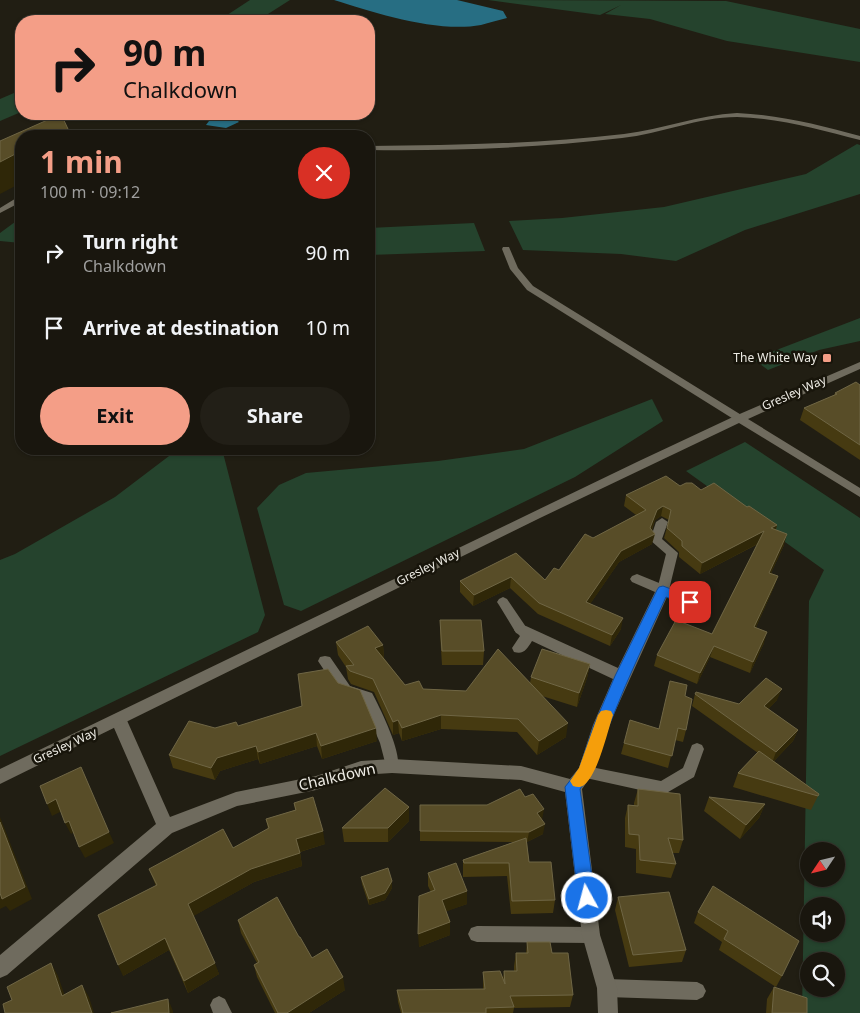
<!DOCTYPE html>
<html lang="en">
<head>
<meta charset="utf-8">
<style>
	:root { --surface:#19160e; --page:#221f17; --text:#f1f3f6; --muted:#9f9f9e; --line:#37352e; --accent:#f49e87 }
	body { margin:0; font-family:"Noto Sans",sans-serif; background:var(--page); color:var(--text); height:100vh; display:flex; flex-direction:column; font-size:19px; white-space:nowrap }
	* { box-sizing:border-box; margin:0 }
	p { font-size:16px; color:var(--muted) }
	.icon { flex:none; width:28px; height:28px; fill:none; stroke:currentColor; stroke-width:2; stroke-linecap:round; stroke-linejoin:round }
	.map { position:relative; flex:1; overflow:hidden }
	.panel { position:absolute; left:15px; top:130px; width:360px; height:325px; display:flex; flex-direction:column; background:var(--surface); border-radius:20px; box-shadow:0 1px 4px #0004,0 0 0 1px var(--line) }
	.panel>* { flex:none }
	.hud { position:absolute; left:15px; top:15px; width:360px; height:105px; border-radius:20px; box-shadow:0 1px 4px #0004,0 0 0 1px var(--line); background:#f49e87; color:#111; overflow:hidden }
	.needle { width:32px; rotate:235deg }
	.buttons { position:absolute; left:800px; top:842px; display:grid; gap:10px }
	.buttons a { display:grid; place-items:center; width:45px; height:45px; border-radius:50%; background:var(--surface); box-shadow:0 1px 4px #0004,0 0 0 1px var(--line); font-size:25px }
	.pin { position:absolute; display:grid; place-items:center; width:42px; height:42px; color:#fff; margin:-21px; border-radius:10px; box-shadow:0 2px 8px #0006 }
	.me { position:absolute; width:55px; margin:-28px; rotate:353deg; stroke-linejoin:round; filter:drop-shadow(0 0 4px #0008) }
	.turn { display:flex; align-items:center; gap:18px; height:105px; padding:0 25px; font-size:22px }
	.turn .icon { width:65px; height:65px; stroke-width:2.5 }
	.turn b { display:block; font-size:35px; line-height:42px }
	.round { display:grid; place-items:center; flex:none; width:52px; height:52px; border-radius:26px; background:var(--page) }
	.summary { display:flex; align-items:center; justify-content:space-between; height:85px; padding:0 25px }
	h1 { font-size:30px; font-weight:700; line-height:38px; color:var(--accent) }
	.button { display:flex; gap:10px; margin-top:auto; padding:10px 25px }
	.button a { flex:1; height:58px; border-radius:30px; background:var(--accent); color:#111; font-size:20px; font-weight:700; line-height:58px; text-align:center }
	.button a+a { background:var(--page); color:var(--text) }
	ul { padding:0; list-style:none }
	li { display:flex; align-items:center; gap:15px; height:75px; padding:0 25px }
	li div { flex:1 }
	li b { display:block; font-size:19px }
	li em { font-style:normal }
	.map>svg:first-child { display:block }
	.green { fill:#25432d; fill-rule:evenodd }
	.water { fill:#276e83 }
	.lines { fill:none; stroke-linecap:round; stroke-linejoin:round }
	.service { fill:#6f6b5e; fill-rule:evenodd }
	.minor { fill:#6f6b5e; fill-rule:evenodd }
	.tertiary { fill:#6f6b5e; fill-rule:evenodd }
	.wall { fill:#463a11 }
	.shaded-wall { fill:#2f2708 }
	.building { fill:#584d28; stroke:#6f6645 }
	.route { fill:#1a73e8; stroke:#114b97 }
	.slow { fill:#f59e0b }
	.poi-dot { fill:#f49e87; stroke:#18150b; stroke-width:2 }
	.labels { text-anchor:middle; stroke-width:5; stroke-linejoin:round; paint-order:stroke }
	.poi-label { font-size:12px; fill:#edebe4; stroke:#18150b; text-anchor:end }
	.street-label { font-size:12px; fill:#edebe4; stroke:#18150b }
	.near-street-label { font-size:15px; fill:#edebe4; stroke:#18150b }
</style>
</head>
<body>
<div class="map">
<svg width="860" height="1013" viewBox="0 0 860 1013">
	<rect width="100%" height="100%" fill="#211e13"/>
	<!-- green -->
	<path class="green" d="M250 0H290L257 21H218Z
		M488 0 726 1 860 29V62L727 41 650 19 605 14 621 5 600 15Z
		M21 90V112L0 121V99Z
		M857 144 860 145V194L745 230 676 261 621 254 523 250 509 221 562 218 664 207 806 174Z
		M19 219H21V243L0 241V233Z
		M474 223 485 251 369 255V228Z
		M860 318V341L819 350 768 370 753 359Z
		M652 399 663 421 575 477 301 611 284 605 257 508 279 485 306 473 438 461 524 449Z
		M745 442 860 518V1013H802L809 601 824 570 686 471ZM809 851H836V879H809ZM809 906H836V934H809ZM809 961H836V989H809Z
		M192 449H222L265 615 258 632 0 756V560L15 554 115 497 173 453Z"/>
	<!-- water -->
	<path class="water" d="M334 0H457L503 11 507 18C498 20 489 23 481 25 437 33 375 13 334 0Z
		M225 115 234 117 239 122 226 128 206 125 209 121Z"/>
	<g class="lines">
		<!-- service -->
		<path class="service" d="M503 247H509L518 268 533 286 743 416 744 418 743 420H735L527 290 510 269 502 249Z
			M662 518 668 522 662 539 678 553 669 590 667 593H659L657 590 666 554 650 540 656 522Z
			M503 597 507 599 526 627 527 630 526 633 521 635 516 633 499 605 497 602 499 599Z
			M325 656 330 657 350 686 372 693C380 708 404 756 397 770L392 772 387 770 380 743 362 701 340 694 318 661 320 657Z
			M697 743 702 745 704 749 694 777 663 795 586 778 581 777 579 772 581 767 586 766 661 781 683 768 692 745Z
			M477 926 591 927 597 929 600 935 597 941 591 943 477 942 471 940 468 934 471 928Z
			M607 979 697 982 703 985 706 991 703 997 697 1000 607 997 601 994 598 988 601 982Z
			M219 996 225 999 232 1013H213L210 1005 213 999Z"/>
		<!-- minor -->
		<path class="minor" d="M637 574 696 598 698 602 696 606 691 607 667 597 609 725 594 772 582 789 600 935 617 988 618 1013H598L597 988 582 935 565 792 521 780 392 773 361 775 316 790 237 806 172 833 7 975 0 978V955L156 824 111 721 113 716 119 715 125 716 170 817 236 792 316 776 361 761 392 759 521 766 570 779 579 768 593 725 613 679 532 641C527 649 524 655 514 652L512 648 520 636 514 630 516 626 521 625 526 626 618 668 655 592 632 582 630 579 632 576Z"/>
		<!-- tertiary -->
		<path class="tertiary" d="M737 113C779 115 819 125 860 136V140C820 130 779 118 737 117 698 117 661 134 622 138 538 148 453 151 369 150V146C454 145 540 144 624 134 663 129 698 115 737 113Z
			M18 197H21V202L0 213V208Z
			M860 362V369L748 419 860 488V497L739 423 540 518 0 784V769L639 461 735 416Z"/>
	</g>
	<!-- wall -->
	<path class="wall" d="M860 385V460L800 420 804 408 834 395 835 393Z
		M680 486 701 490 747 507 777 525 776 529 784 545 771 573 778 576 774 587 756 627 764 643 750 673 710 657 697 684 654 666 657 655 712 634 758 544 700 574 679 557V552L664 538 669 520 661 516 655 520 652 530V544L619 562 590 604 621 629 610 646 538 614 510 588 473 606 460 592V581L516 553 545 580 559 570 593 538 636 515 624 506 626 495Z
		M440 620 484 651 483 665H442L440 634Z
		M336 642 383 645 384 658 405 685 423 689 466 691 530 683 531 677 590 664 587 678 577 707 542 696 566 737 537 755 517 732 441 729 402 741 399 733 393 735 374 692 351 684 348 679 346 667 338 655Z
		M695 694 739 704 777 700 768 709 798 730 793 741 774 761 819 794 811 810 733 787 738 773 758 753 692 706Z
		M685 696 686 730 683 742 675 740 668 768 621 754 624 743 658 729Z
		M238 726 377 741 322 759 317 746 260 764 258 759 220 771 215 780 173 768 169 755 215 728Z
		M638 789 683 840 679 853H672L676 864 671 878 636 873V849L625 847V818L628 805H634V803Z
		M709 797 765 804 759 818 740 839 704 811Z
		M294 803 325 844 300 852 302 866 254 882 193 916 219 974 188 993 169 950 123 976 156 886 149 869 233 848 268 829 266 819 295 810Z
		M420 805 542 820 543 834 527 842 529 862 555 900 553 913 511 914 507 876 463 877V860L514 842 420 841Z
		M409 821 388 842H344L342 828Z
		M428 873 467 904 446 911 450 922V935L419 947 431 892 428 886Z
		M361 877 392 888 385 900 369 905 362 884Z
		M713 886 782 976 776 987 719 950 722 942 694 923 698 912Z
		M618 897 686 950 682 962 629 967 615 910Z
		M238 920 299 937 312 958 345 990 309 1013H275L257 977 254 965 257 963 241 933Z
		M527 942 552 953 573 995 570 1007 514 1008 513 1013H401L398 1002 397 990 483 989V972L503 979 504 971H514V966L516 953H526Z
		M774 987 807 1013H766L767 999Z"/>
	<!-- shaded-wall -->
	<path class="shaded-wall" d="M68 129 70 136H52Z
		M21 151V183L0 194V162Z
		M663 506 661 516 655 520 649 536 655 534 652 544 619 562 584 613 586 602 621 551 650 528 657 510Z
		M777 525 774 536 771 528Z
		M764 531 761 542 700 574 702 563Z
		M787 534 784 545 766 584 769 573Z
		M778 576 774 587 751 638 754 627Z
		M511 577 510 588 473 606 474 595Z
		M623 618 621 629 610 646 612 635Z
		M767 632 764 643 750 673 753 662Z
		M383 645 384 658 375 648Z
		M714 646 710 657 697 684 700 673Z
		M590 664 587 678 577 707 579 693Z
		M782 689 777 700 760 718 764 706Z
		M441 715V729L402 741V728Z
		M398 720 399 733 393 735V722Z
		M568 723 566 737 537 755 539 741Z
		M376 728 377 741 322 759 321 746Z
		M798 730 793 741 772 763 776 752Z
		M316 733 317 746 260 764 258 752Z
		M256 746 258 759 220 771 215 780 211 768 217 758Z
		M56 799 62 811 52 816 47 804Z
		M765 804 759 818 740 839 746 825Z
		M409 807V821L388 842V828Z
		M544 809 542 820 535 823 537 813Z
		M0 817 32 899 10 911 6 906 0 909Z
		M69 821 74 832 71 834 65 823Z
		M545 824 543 834 527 842 529 832Z
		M323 831 325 844 299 852 296 839Z
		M109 832 114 843 85 858 79 847Z
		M300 853 302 866 254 882 192 917 188 904 251 869Z
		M392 881V888L385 900 369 905V899Z
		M467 891V904L442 913V900Z
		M450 922V935L419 947 418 934Z
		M165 938 169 950 123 976 118 965Z
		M51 963 58 976 69 1008 62 996Z
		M215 963 219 974 188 993 184 981Z
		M343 977 345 990 309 1013H287Z
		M82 985 89 997 94 1013H92Z
		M168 999 173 1011V1013H169Z"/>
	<!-- building -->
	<path class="building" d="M61 114 68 129 52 136H21V151L0 162V141Z
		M856 382 860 385V445L804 408 837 394 835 393Z
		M666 476 680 486 686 483H692L701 490 714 483 747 507 749 506 777 525 771 528 787 534 769 573 778 576 754 627 767 632 753 662 714 646 700 673 657 655 676 620 712 634 764 531 702 563 682 546V541L667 528 671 510 663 506 657 510 650 528 655 534 621 551 586 602 623 618 612 635 539 603 511 577 474 595 460 581 516 553 545 580 554 568 559 570 585 534 593 538 646 510 626 495Z
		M440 620H481L484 651H442Z
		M368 626 383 645 375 648 405 685 419 681 423 689 466 691 498 649 568 723 539 741 518 719 441 715 402 728 398 720 393 722 373 679 350 671 346 666 354 665 336 642Z
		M542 649 590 664 579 693 531 677Z
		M328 669 338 683 360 690 376 728 321 746 316 733 258 752 256 746 217 758 211 768 169 755 189 721 215 728 236 722 238 726 302 706 298 674Z
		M766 678 782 689 764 706 798 730 776 752 695 694 696 692 739 704Z
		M670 681 687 685 685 696 692 699 686 730 678 728 672 756 624 743 630 720 659 729Z
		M759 751 819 794 818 796 738 773Z
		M81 767 109 832 79 847 69 821 65 823 56 799 47 804 40 786Z
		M385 788 409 807 388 828H342Z
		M520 789 525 797 533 794 544 809 537 813 545 824 529 832 420 831V805H487Z
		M638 789 680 794 683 840 668 838 676 864 640 860 639 835 629 834 628 805 638 806Z
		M313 797 323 831 296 839 300 853 251 869 188 904 215 963 184 981 165 938 118 965 98 915 157 885 149 869 223 829 233 848 269 828 266 819 296 810 294 803Z
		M709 797 765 804 746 825Z
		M0 822 25 887 2 899 0 893Z
		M526 838 529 862H551L555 900 512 901 509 863H464L463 860Z
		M456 863 467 891 442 900 450 922 418 934 419 896 435 890 428 873Z
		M388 868 392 881 385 893 369 899 361 877Z
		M713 886 799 941 782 976 724 939 728 931 698 912Z
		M669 892 686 950 633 955 618 897Z
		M277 897 299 937H300L312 958 327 949 343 977 287 1013H278L254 965 259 962 238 920Z
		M527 942H550L552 953H568L573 995 510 996 514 1007 486 1008V1013H402H403L397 990 485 989 483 972 500 971 505 984 504 971H517L516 953H528Z
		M51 963 62 996 82 985 92 1013H5L3 1004 12 1000 7 987Z
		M774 987 807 998V1013H772Z
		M168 999 169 1013H111Z"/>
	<!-- route -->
	<path class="route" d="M663 586 695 598 697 602 695 605 690 606 666 597C648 636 629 675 613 716 602 741 598 768 580 789L595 898 593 904 587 906 581 904 578 898 565 787 579 769 594 725 615 676 657 590 659 587Z"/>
	<!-- slow -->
	<path class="slow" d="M606 710 611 711 613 715C607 733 598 774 584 785 580 788 577 787 573 786L570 781 579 768 598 715 601 711Z"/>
	<!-- markers -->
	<rect class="poi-dot" x="822" y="353" width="10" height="10" rx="2.5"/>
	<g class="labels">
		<!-- poi labels -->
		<g class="poi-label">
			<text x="817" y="362">The White Way</text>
		</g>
		<!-- street labels -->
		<g class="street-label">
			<text transform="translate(794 393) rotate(-24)" y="4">Gresley Way</text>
			<text transform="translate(428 567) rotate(-26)" y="4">Gresley Way</text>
			<text transform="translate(65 746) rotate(-25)" y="4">Gresley Way</text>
		</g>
		<!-- near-street labels -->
		<g class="near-street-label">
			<text transform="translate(337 777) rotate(-13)" y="5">Chalkdown</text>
		</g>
	</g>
</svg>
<div class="buttons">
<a><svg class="needle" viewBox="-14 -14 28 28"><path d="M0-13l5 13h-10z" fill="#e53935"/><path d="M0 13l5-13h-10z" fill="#9f9f9e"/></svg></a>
<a><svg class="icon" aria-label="sound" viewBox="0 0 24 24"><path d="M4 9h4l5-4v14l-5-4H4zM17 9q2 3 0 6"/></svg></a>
<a><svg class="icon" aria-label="search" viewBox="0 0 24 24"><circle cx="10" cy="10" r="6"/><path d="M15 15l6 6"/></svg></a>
</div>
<div class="pin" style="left:690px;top:602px;background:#d93025"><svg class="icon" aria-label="arrive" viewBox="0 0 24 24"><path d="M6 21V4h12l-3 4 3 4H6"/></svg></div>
<svg class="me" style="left:587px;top:898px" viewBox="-20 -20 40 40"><circle r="17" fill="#1a73e8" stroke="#fff" stroke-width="3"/><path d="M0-11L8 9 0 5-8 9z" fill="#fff"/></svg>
<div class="hud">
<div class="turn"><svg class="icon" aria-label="right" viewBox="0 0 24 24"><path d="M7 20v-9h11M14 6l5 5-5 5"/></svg><div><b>90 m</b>Chalkdown</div></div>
</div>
<section class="panel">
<div class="summary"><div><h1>1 min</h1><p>100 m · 09:12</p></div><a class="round" style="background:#d93025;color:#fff"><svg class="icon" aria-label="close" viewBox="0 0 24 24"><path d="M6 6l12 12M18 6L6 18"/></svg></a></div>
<ul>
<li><svg class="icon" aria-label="right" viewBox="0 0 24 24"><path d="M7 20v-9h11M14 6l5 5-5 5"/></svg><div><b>Turn right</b><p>Chalkdown</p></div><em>90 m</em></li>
<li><svg class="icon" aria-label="arrive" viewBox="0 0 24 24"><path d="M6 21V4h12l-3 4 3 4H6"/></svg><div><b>Arrive at destination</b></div><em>10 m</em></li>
</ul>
<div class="button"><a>Exit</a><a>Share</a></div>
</section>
</div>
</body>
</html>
